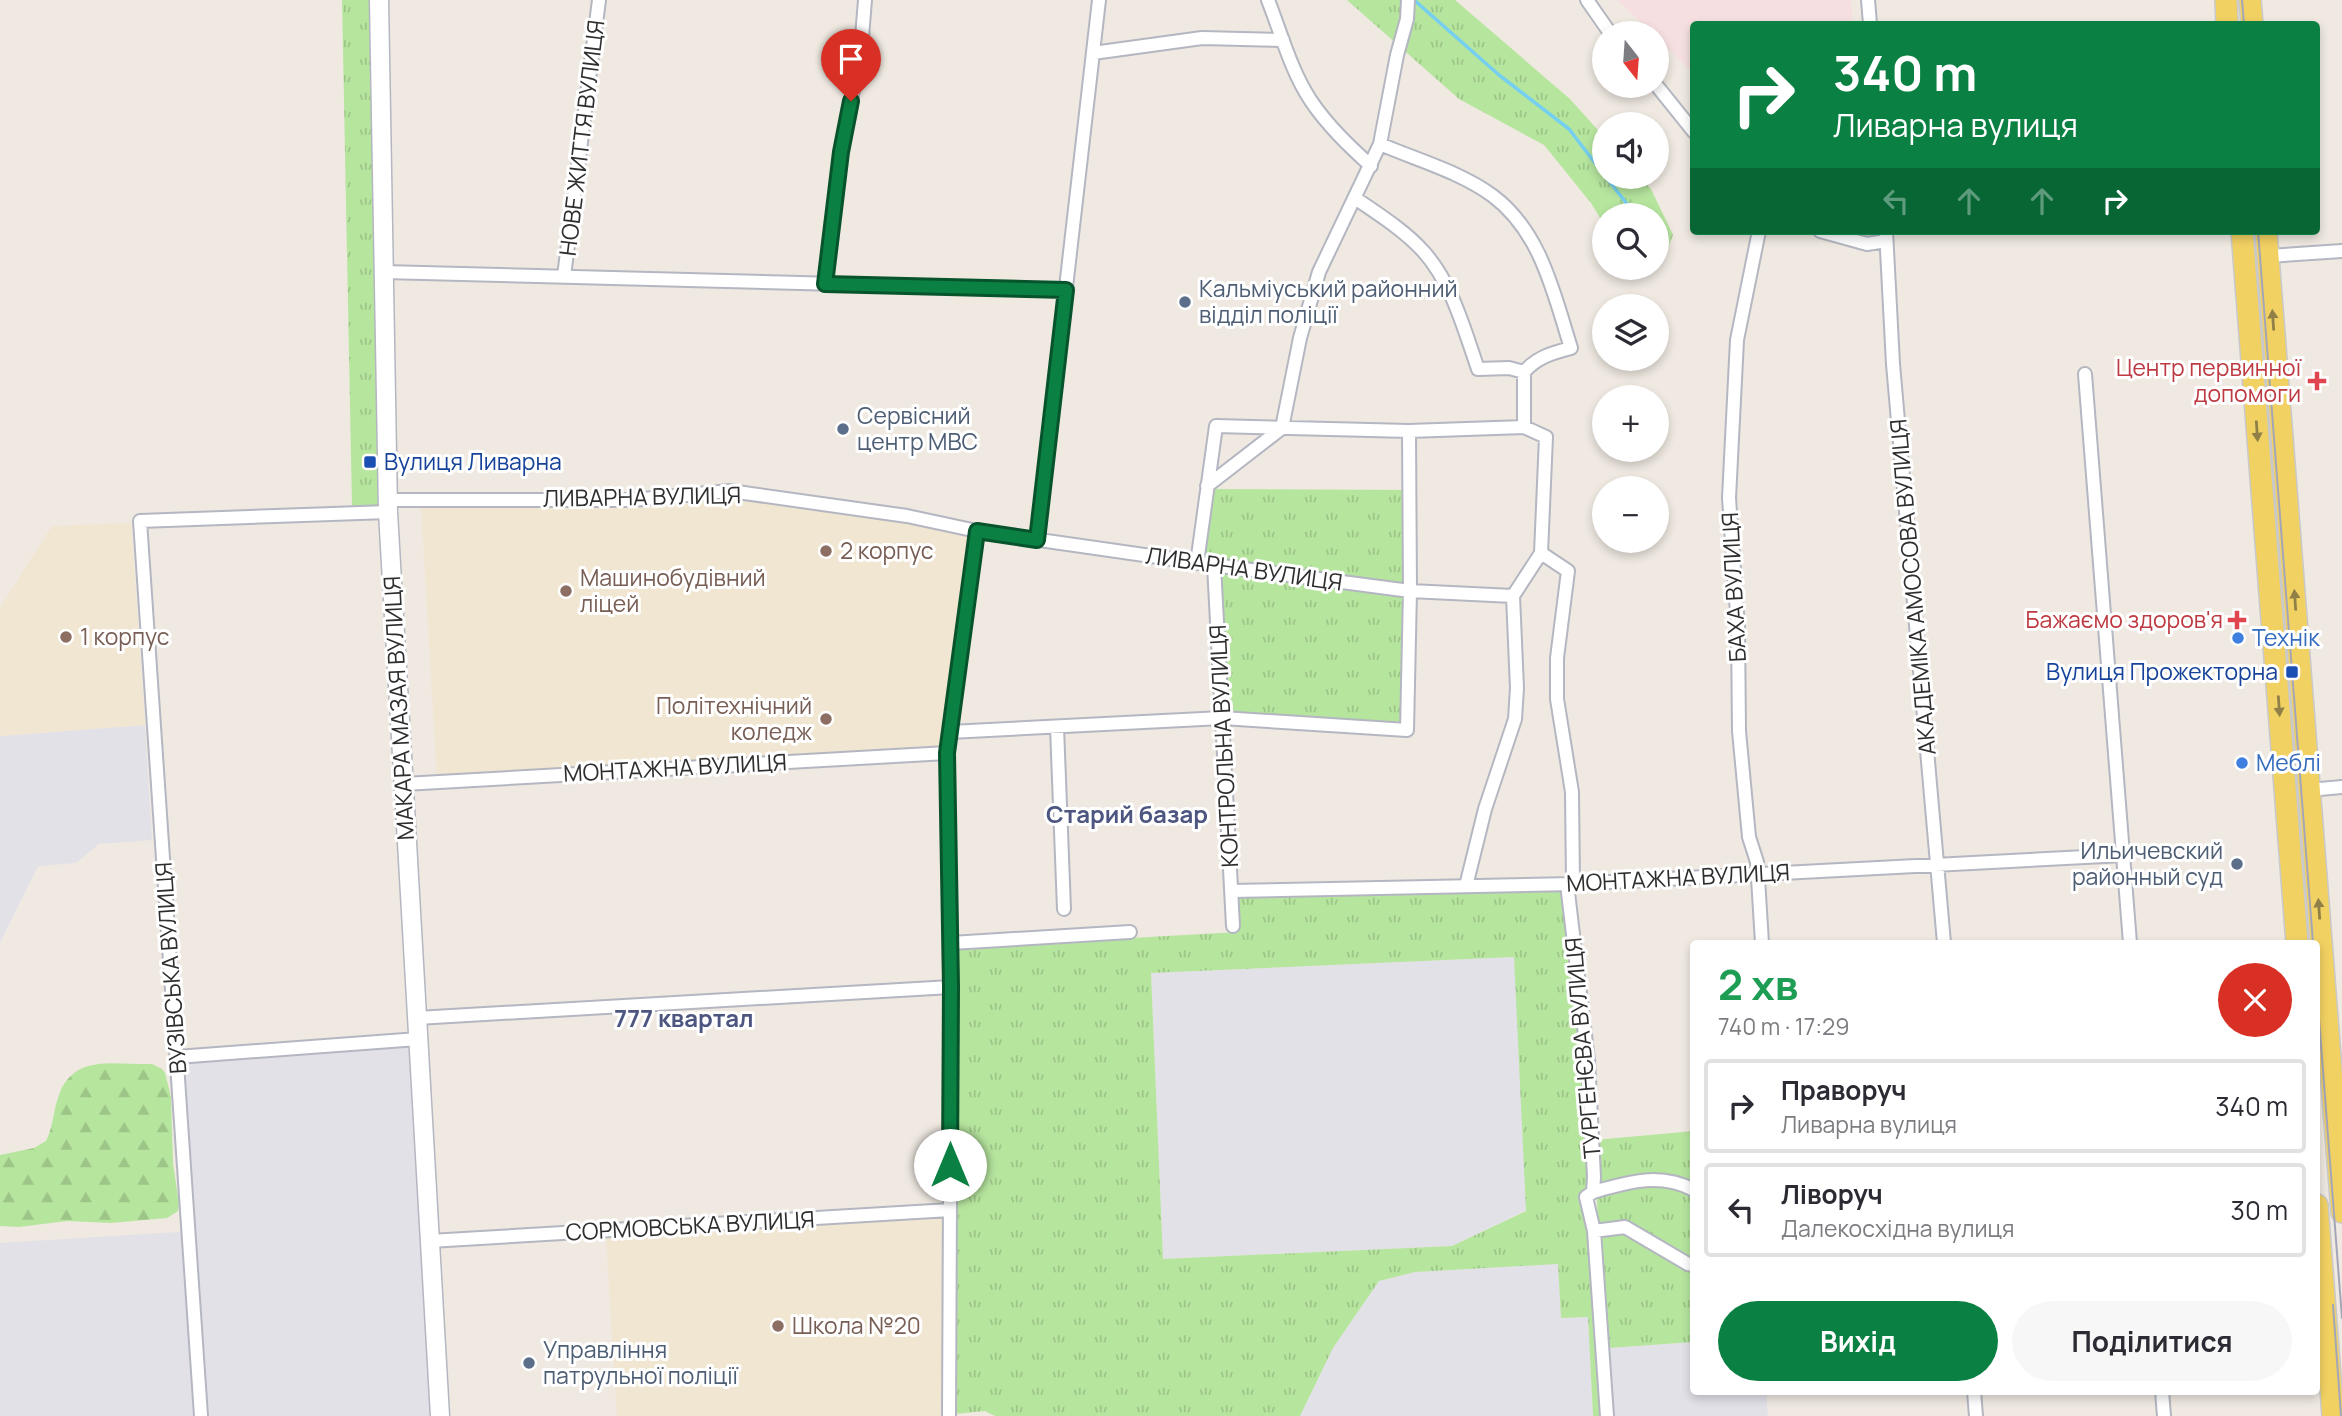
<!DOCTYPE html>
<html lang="uk">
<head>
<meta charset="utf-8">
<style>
	:root { --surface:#fff; --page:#f7f7f7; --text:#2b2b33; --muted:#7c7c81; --line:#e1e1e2; --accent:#0b8043 }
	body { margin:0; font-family:Manrope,sans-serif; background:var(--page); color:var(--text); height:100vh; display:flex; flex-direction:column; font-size:26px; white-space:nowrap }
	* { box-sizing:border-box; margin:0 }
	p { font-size:23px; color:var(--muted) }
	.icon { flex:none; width:38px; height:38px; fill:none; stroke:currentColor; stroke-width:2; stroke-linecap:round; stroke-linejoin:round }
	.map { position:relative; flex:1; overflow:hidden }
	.side { position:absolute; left:1690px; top:940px; width:630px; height:455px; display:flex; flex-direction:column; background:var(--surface); border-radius:7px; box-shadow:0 4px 10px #0003 }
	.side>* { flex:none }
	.top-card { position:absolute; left:1690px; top:21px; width:630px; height:214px; border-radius:7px; box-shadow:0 4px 10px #0003; background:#0b8043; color:#fff; overflow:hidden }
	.needle { width:46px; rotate:163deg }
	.fabs { position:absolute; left:1592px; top:21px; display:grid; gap:14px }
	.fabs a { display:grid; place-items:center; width:77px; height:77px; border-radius:50%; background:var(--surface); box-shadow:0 4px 10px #0003; font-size:35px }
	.pin { position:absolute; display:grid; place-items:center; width:60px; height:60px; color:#fff; margin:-72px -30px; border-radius:50% 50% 50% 0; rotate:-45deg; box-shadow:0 0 7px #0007 }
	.pin .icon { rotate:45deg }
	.me { position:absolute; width:77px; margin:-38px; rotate:0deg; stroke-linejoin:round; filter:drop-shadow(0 0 5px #0008) }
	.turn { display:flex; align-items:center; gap:24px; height:147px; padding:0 28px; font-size:32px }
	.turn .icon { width:91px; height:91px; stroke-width:2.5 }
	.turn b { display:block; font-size:49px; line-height:60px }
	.lanes { display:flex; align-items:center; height:66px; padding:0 28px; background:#0003; justify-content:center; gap:35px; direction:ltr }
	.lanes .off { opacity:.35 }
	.round { display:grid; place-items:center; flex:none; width:74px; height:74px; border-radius:37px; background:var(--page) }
	.headline { display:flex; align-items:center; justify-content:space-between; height:119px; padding:0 28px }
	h1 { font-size:42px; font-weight:700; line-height:52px; color:#1e9e55 }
	.action { display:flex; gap:14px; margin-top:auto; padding:14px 28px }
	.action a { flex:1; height:80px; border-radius:42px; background:var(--accent); color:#fff; font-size:28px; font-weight:700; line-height:80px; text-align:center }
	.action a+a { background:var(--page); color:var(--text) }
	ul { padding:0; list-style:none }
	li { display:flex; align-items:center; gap:21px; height:94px; margin:0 14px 10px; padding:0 14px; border:4px solid var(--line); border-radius:7px }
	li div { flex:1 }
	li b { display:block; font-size:26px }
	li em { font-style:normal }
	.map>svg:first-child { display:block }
	.industrial { fill:#e3e1e8 }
	.education { fill:#f0e6d1 }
	.medical { fill:#f5dfe0 }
	.grass { fill:url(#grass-tufts); fill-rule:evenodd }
	.forest { fill:url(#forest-firs) }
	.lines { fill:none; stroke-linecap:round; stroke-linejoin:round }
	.stream { stroke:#75cff0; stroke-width:3.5 }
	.minor-casing { stroke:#b4b7c1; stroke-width:16 }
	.secondary-casing { stroke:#b4b7c1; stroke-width:21 }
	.primary-casing { stroke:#c9c9c9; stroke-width:24 }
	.minor { stroke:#fff; stroke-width:12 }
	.secondary { stroke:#fff; stroke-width:18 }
	.primary { stroke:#f2d163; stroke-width:21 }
	.tram { stroke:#a3a6b8; stroke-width:2 }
	.oneway { fill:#908048 }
	.route-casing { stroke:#07532c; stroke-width:18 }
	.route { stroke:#0b8043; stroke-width:12 }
	.service-dot { fill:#5c6f8a; stroke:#fff; stroke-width:2.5 }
	.health-dot { fill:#e0444e; stroke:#fff; stroke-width:2.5 }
	.transit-dot { fill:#1a4fb4; stroke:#fff; stroke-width:2.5 }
	.education-dot { fill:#8d6e63; stroke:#fff; stroke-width:2.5 }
	.shop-dot { fill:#3f7fe0; stroke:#fff; stroke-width:2.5 }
	.labels { text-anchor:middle; stroke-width:6; stroke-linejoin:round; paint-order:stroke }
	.street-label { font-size:23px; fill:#2e2e2e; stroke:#fff }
	.service-label { font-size:23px; fill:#4e5e75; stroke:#fff; text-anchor:start }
	.health-label { font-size:23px; fill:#be3a42; stroke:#fff; text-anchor:end }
	.transit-label { font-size:23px; fill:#164399; stroke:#fff; text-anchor:start }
	.education-label { font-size:23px; fill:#785e54; stroke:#fff; text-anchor:start }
	.shop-label { font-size:23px; fill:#366cbe; stroke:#fff; text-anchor:start }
	.neighbourhood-label { font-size:24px; font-weight:bold; fill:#4d5680; stroke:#fff }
</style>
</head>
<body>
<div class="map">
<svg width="2342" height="1416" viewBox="0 0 2342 1416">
	<defs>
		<pattern id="grass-tufts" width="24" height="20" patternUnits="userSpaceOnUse" patternTransform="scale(1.75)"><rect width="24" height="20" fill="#b6e59e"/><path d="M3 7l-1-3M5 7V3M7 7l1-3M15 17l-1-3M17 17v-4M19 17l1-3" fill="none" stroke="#9dc588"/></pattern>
		<pattern id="forest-firs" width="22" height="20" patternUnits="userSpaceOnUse" patternTransform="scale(1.75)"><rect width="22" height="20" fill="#b6e59e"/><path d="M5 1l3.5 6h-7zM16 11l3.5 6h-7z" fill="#9dc588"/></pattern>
	</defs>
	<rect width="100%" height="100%" fill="#efe9e1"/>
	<!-- industrial -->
	<path class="industrial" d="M145 725 152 840 99 844 76 863 38 866 0 943V736Z
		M1515 957 1526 1210 1452 1246 1163 1259 1151 973Z
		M415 1045 436 1416H0V1243L195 1231 184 1063Z
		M1558 1264 1561 1318 1588 1317 1593 1416H1300L1333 1348 1379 1281 1415 1272Z
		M1694 1342V1391H1766L1768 1416H1612L1608 1348Z"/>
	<!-- education -->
	<path class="education" d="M730 496 906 521 971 535 942 748 437 777 421 506Z
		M131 523 145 725 0 736V608L52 526Z
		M944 1217 943 1416H617L606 1237Z"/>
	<!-- medical -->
	<path class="medical" d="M1617 0H1851L1853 24H1694V74L1657 38V33H1652Z"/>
	<!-- grass -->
	<path class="grass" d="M342 0H375L384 505 352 506Z
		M1347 0H1455L1570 99 1605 138V177H1640L1651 189 1673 235 1663 260 1657 262V215H1605V226L1591 203 1544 145 1459 99Z
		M1210 489 1407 490V588L1200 560Z
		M1217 568 1407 593 1404 727 1225 715Z
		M1562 889 1582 1059 1588 1222 1601 1416H1593L1588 1317 1561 1318 1558 1264 1415 1272 1379 1281 1333 1348 1300 1416H995L985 1411 954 1414 956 948 1238 932 1237 896ZM1514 957 1526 1211 1452 1246 1163 1259 1151 973Z
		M1694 1131V1342L1608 1348 1598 1231 1595 1140Z"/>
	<!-- forest -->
	<path class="forest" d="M152 1064 162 1069 165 1073 171 1097 173 1163 179 1204 178 1211 167 1218 111 1223 67 1221 19 1227 0 1226V1155L34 1148 46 1141C53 1128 53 1112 58 1098 72 1053 113 1065 152 1064Z"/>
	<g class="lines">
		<!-- stream -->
		<path class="stream" d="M1414 0 1499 75 1569 129 1605 176
			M1606 177 1634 213"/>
		<defs>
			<path id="minor" d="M1268 0C1281 33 1291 71 1311 101 1328 126 1349 146 1371 166
				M1587 0 1610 33
				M1868 0 1870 24
				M1093 53 1202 38 1283 40
				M1657 86 1694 132
				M1380 144C1417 160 1461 172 1493 196 1541 232 1554 294 1571 348 1552 353 1537 357 1524 372V427
				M1355 198C1378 214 1404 230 1423 251 1452 283 1464 329 1478 369L1509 368 1524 372
				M1759 231 1737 340 1729 498 1738 628 1739 731 1749 837 1757 862 1762 943
				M1820 231 1867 244 1886 241
				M1886 231 1893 364 1944 943
				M2268 256 2342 251
				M384 272 1066 290
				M564 276 599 0
				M825 284 841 152 861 49 865 0
				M2085 374 2130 943
				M1282 428 1300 338 1319 272 1380 144 1397 55 1407 19 1408 0
				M1207 486 1282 428
				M388 500H632L730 491 907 516 977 531 1214 565 1410 591 1513 596
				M1037 540 1099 0
				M1541 553 1568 571 1557 658V699L1572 792 1573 884
				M1197 563 1216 426 1409 431 1524 427 1546 437 1541 553 1513 596 1517 688 1515 719 1485 809 1466 886
				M1214 565 1233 926
				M1057 727 1064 909
				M950 732 1222 718 1407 730 1410 591 1409 431
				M404 784 947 753
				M2309 790 2342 787
				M1567 884 1588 1060 1594 1177 1593 1192 1586 1197 1594 1231 1607 1416
				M1231 891 1573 884 2124 855
				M951 943 1130 932
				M417 1018 951 987
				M177 1057 418 1039
				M1593 1192C1628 1182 1660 1172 1694 1190
				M1594 1231 1625 1227 1688 1264 1694 1265
				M430 1241 950 1210
				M1974 1391 1976 1416
				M2162 1391 2164 1416
				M201 1416 140 521 388 512
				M949 1416 951 987 947 753 977 531"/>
			<path id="secondary" d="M379 0 388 512 440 1416"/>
			<path id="primary" d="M2226 0 2227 24
				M2250 0 2252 24
				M2242 231 2297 943
				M2266 231 2342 1212
				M2317 1205 2333 1416"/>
		</defs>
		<!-- minor casing -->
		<use href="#minor" class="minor-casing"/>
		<!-- secondary casing -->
		<use href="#secondary" class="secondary-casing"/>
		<!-- primary casing -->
		<use href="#primary" class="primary-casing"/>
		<!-- minor -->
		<use href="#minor" class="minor"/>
		<!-- secondary -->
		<use href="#secondary" class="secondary"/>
		<!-- primary -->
		<use href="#primary" class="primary"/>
		<!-- tram -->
		<path class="tram" d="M2242 0 2244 24
			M2258 231 2313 943
			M2317 993 2342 1318
			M2333 1305 2341 1416"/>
	</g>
	<!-- one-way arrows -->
	<defs><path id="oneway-solid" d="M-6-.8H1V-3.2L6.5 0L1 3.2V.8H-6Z" transform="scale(1.75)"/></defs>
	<g class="oneway">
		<use href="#oneway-solid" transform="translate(2273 320) rotate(-94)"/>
		<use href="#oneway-solid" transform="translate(2257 431) rotate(86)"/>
		<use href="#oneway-solid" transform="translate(2295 600) rotate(-94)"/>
		<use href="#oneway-solid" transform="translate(2279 706) rotate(86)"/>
		<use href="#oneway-solid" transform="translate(2319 909) rotate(-94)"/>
	</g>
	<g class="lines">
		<defs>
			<path id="route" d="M851 101 841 152 825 284 1066 290 1037 540 977 531 947 753 951 987 950 1165"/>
		</defs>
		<!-- route casing -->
		<use href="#route" class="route-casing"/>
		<!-- route -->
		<use href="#route" class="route"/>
	</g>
	<!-- markers -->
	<g class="service-dot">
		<circle cx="1185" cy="302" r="7"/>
		<circle cx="843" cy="429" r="7"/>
		<circle cx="2237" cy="864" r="7"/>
		<circle cx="529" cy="1363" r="7"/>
	</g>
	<g class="health-dot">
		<path d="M2313.5 370.5h7v7h7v7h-7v7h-7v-7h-7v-7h7z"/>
		<path d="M2233.5 609.5h7v7h7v7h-7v7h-7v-7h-7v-7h7z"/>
	</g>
	<g class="transit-dot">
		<rect x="363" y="455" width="14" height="14" rx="3.5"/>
		<rect x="2285" y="665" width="14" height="14" rx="3.5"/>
	</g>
	<g class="education-dot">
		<circle cx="826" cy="551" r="7"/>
		<circle cx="566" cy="591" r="7"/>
		<circle cx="66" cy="637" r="7"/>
		<circle cx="826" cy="719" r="7"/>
		<circle cx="778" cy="1326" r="7"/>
	</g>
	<g class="shop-dot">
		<circle cx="2238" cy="638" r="7"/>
		<circle cx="2242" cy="763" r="7"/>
	</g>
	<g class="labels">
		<!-- street labels -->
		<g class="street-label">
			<text transform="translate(582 138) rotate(-83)" y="8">НОВЕ ЖИТТЯ ВУЛИЦЯ</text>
			<text transform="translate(642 497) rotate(-1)" y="8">ЛИВАРНА ВУЛИЦЯ</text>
			<text transform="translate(1244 569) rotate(8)" y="8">ЛИВАРНА ВУЛИЦЯ</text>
			<text transform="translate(1734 587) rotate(-93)" y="8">БАХА ВУЛИЦЯ</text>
			<text transform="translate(1913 587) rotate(-95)" y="8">АКАДЕМІКА АМОСОВА ВУЛИЦЯ</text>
			<text transform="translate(399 708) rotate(-93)" y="8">МАКАРА МАЗАЯ ВУЛИЦЯ</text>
			<text transform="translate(1224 746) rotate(-93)" y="8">КОНТРОЛЬНА ВУЛИЦЯ</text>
			<text transform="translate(675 768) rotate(-3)" y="8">МОНТАЖНА ВУЛИЦЯ</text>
			<text transform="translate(1678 878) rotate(-3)" y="8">МОНТАЖНА ВУЛИЦЯ</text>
			<text transform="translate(171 968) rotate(-94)" y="8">ВУЗІВСЬКА ВУЛИЦЯ</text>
			<text transform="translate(1583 1048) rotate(-95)" y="8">ТУРГЕНЄВА ВУЛИЦЯ</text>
			<text transform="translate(690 1226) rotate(-3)" y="8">СОРМОВСЬКА ВУЛИЦЯ</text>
		</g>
		<!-- service labels -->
		<g class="service-label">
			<text x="1199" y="297">Кальміуський районний<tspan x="1199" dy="26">відділ поліції</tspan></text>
			<text x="857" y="424">Сервісний<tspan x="857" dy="26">центр МВС</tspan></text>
			<text x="2223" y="859" text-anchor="end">Ильичевский<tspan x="2223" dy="26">районный суд</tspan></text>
			<text x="543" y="1358">Управління<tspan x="543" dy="26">патрульної поліції</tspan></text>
		</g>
		<!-- health labels -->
		<g class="health-label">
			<text x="2301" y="376">Центр первинної<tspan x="2301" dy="26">допомоги</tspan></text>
			<text x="2223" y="628">Бажаємо здоров'я</text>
		</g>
		<!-- transit labels -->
		<g class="transit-label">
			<text x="384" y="470">Вулиця Ливарна</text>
			<text x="2278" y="680" text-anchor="end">Вулиця Прожекторна</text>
		</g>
		<!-- education labels -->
		<g class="education-label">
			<text x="840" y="559">2 корпус</text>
			<text x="580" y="586">Машинобудівний<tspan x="580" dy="26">ліцей</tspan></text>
			<text x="80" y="645">1 корпус</text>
			<text x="812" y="714" text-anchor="end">Політехнічний<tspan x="812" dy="26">коледж</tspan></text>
			<text x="792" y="1334">Школа №20</text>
		</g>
		<!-- shop labels -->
		<g class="shop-label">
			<text x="2252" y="646">Технік</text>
			<text x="2256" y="771">Меблі</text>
		</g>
		<!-- neighbourhood labels -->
		<g class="neighbourhood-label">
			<text x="1127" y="823">Старий базар</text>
			<text x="684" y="1027">777 квартал</text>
		</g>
	</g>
</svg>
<div class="fabs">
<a><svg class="needle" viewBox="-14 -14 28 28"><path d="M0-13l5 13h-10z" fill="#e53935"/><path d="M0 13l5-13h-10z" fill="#7c7c81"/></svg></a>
<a><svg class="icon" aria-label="sound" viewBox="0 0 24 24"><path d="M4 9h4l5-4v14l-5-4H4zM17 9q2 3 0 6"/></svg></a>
<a><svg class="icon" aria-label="search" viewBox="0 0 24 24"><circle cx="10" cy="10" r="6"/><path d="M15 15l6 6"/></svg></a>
<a><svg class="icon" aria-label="layers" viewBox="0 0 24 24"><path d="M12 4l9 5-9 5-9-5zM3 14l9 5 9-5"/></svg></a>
<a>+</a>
<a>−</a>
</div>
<div class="pin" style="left:851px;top:101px;background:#d93025"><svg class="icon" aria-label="arrive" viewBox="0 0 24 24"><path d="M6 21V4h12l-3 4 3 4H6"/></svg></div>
<svg class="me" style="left:950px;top:1165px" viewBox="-20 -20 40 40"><circle r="19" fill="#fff"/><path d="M0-13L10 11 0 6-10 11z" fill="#0b8043"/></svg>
<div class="top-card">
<div class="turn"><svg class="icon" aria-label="right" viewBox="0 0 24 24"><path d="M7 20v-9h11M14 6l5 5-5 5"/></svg><div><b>340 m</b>Ливарна вулиця</div></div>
<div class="lanes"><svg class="icon off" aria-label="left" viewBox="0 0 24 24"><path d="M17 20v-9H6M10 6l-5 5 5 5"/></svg><svg class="icon off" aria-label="ahead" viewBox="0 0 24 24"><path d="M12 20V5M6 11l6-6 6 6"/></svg><svg class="icon off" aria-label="ahead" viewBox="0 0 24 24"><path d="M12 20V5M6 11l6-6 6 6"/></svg><svg class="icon" aria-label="right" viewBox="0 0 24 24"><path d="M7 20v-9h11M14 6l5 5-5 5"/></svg></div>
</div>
<section class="side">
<div class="headline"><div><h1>2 хв</h1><p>740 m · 17:29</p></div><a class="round" style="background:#d93025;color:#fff"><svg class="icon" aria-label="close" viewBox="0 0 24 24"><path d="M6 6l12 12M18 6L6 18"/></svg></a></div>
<ul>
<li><svg class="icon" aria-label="right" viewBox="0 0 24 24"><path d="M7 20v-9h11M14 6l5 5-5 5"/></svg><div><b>Праворуч</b><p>Ливарна вулиця</p></div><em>340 m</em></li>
<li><svg class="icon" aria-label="left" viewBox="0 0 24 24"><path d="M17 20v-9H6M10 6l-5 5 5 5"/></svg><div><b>Ліворуч</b><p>Далекосхідна вулиця</p></div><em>30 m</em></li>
</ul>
<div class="action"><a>Вихід</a><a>Поділитися</a></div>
</section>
</div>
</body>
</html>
